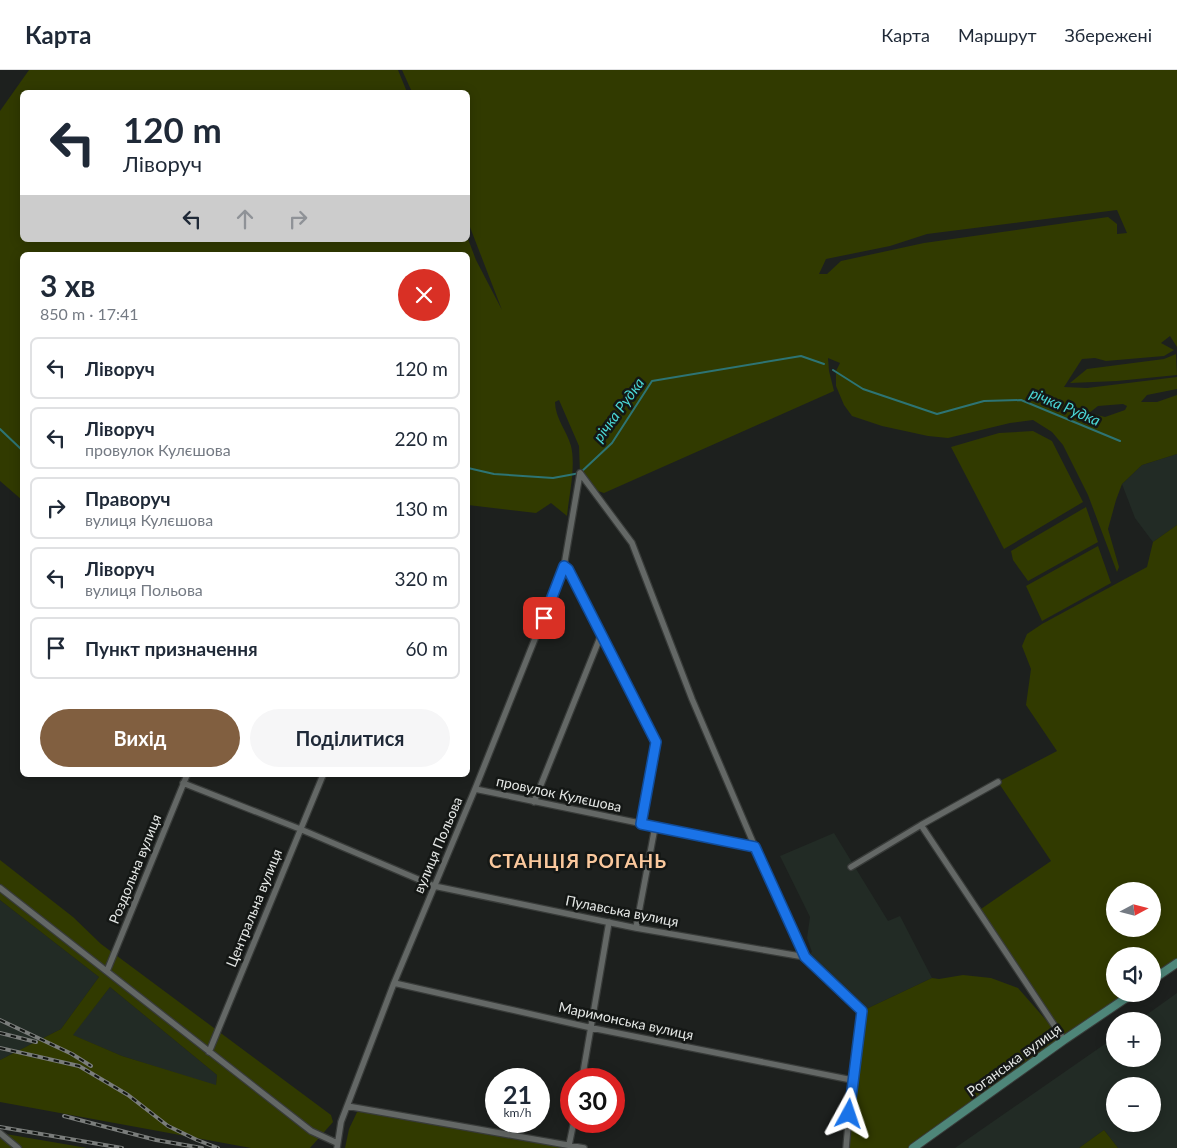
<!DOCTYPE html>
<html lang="uk">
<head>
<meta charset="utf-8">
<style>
	:root { --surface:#fff; --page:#f6f6f7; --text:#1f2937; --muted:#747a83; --line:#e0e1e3; --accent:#815f40 }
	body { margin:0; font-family:Lato,sans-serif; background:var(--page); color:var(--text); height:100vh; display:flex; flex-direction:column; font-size:19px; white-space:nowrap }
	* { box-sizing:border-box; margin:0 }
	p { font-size:16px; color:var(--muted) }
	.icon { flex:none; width:28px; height:28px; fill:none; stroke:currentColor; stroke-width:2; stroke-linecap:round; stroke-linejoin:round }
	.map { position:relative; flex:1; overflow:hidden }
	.details { position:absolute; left:20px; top:182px; width:450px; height:525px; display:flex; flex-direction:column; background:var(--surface); border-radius:8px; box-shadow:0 2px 12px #0003 }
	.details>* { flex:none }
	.banner { position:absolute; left:20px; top:20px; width:450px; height:152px; border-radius:8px; box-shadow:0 2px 12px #0003; background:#fff; color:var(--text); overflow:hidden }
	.needle { width:32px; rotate:83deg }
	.buttons { position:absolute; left:1106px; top:812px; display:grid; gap:10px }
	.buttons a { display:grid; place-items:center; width:55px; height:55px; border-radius:50%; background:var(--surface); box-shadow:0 2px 12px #0003; font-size:25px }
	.speed { position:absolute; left:485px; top:998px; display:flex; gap:10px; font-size:25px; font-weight:700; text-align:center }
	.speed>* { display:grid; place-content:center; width:65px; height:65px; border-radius:50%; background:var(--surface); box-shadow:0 2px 12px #0003; line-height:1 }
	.speed small { font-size:12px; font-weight:400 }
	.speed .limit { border:8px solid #d22; background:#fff; color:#111 }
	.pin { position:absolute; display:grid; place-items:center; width:42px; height:42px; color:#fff; margin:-21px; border-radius:10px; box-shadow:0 2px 8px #0006 }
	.me { position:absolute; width:55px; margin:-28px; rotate:5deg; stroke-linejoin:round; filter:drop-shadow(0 0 4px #0008) }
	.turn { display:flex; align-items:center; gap:18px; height:105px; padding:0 20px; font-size:22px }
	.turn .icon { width:65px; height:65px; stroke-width:2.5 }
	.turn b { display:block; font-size:35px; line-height:42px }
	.lanes { display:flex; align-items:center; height:48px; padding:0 20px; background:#0003; justify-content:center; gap:25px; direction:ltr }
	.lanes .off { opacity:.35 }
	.round { display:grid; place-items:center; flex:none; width:52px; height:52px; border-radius:26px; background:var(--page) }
	.overview { display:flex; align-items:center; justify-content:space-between; height:85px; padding:0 20px }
	h1 { font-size:30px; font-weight:700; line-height:38px }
	.button { display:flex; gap:10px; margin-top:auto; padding:10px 20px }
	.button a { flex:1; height:58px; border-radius:30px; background:var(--accent); color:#fff; font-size:20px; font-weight:700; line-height:58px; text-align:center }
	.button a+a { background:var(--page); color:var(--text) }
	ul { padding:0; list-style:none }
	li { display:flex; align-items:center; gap:15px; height:62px; margin:0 10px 8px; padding:0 10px; border:2px solid var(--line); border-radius:8px }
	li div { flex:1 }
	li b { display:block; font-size:19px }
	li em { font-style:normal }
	header { display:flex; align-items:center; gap:30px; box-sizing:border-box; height:70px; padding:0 25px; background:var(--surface); border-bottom:1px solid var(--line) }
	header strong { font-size:24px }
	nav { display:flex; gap:28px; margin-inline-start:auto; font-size:18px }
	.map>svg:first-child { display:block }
	.built { fill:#222b25; fill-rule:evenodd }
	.green { fill:#313a00; fill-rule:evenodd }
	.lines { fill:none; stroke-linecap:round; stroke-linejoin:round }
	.stream { stroke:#2d7474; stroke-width:2 }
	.minor-casing { stroke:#383b39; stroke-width:8 }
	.major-casing { stroke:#383b39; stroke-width:10 }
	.minor { stroke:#646866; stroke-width:5.5 }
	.major { stroke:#4e8679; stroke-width:8 }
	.rail-casing { stroke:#7a7d7b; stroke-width:4 }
	.rail { stroke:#141715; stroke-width:2; stroke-dasharray:5.5; stroke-linecap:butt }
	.route-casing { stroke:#114b97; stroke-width:12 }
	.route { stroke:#1a73e8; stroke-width:9 }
	.labels { text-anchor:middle; stroke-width:5; stroke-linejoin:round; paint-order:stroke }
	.street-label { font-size:14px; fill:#e5e8e6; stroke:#141715 }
	.water-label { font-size:15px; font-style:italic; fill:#4ad6d5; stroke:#141715 }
	.district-label { font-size:19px; font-weight:bold; letter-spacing:1px; fill:#fac89d; stroke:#141715 }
</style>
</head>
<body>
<header>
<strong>Карта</strong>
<nav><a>Карта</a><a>Маршрут</a><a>Збережені</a></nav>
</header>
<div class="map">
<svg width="1177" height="1078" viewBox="0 0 1177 1078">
	<rect width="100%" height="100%" fill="#1d201e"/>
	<!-- built -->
	<path class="built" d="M1177 384V455L1153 472 1135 448 1122 414 1142 395Z
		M834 763 888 851 900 846 932 908 862 941 805 887 812 882 807 868 810 847 780 786Z
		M0 830 99 907 61 959 0 990Z
		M110 917 217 1005 216 1016 122 986 72 965Z
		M1177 923V1078H1118L1104 1060 1079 1078H955L1115 967V989H1152V951H1138ZM1115 1016H1152V1054H1115Z"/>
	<!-- green -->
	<path class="green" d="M29 0H398L407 22H22V170L468 169 476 190 502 240 468 152V22H412L402 0H1177V277L1170 266 1161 273 1174 280 1164 286 1106 291 1095 288 1082 289 1064 317 1087 318 1177 307V319L1147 325 1141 332H1157L1177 325V384L1142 395 1122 414 1116 430 1108 459 1119 497 1117 502 1088 425 1063 375 1052 362 1033 350 1010 353 948 368 928 366 882 356 852 346 844 335 836 316V301L840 293 828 288 829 301 834 321 604 423 591 419 580 403 579 376 559 330 555 332C555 348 567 361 571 376 576 396 569 426 567 446L551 433 536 443 468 435V185H22V430L0 411V41ZM1117 140 1127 163 1117 164V154L1108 147 924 173 841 191 827 204H819L826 189 890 176 927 164ZM1123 334 1127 336 1125 340 1105 347 1089 343 1098 336Z
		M1176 284 1177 305 1117 311 1070 313 1087 299 1164 289Z
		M1033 361 1052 371 1083 432 1004 479 951 377 999 363Z
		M1086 437 1098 472 1028 511 1013 490 1011 481Z
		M1177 455V893L1153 910 1152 886H1115V924H1132L915 1078H846L862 941 932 908 939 909 963 905 991 908 1018 918 1060 966 978 841 1051 791 998 712 1057 681 1026 635 1031 599 1022 576 1027 564 1042 554 1147 497 1153 472ZM1115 821H1152V859H1115Z
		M1098 476 1111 513 1042 551 1026 516Z
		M0 790 73 847 101 874 331 1045 333 1052 310 1078H251L0 1032V990L61 959 99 907 0 830ZM110 917 217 1005 216 1015 122 986 73 965Z
		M359 1038 584 1078H345L349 1059Z
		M1104 1060 1118 1078H1079Z
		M0 1063 87 1078H0Z"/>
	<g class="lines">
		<!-- stream -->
		<path class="stream" d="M833 300 863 319 937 344 984 331 1021 330 1120 371
			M0 359 22 380
			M468 398 494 404 553 408 580 403 612 373 652 311 801 286 824 294"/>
		<defs>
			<path id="minor" d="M580 403 632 473 692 629 755 777 805 887 862 941 852 1010 846 1078
				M564 496 568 499 656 672 641 754
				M183 713 300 759 434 816 636 858 805 887
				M475 719 755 777
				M534 732 601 565
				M921 755 1064 970
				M851 797 921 755 998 712
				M0 818 311 1061 337 1073
				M636 858 655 757
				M107 901 187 705
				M394 913 592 958 852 1010
				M209 982 323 705
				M582 1009 609 852
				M347 1036 584 1078
				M0 1063 18 1078
				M569 1075 574 1051
				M337 1078 341 1052 394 913 475 719 564 496 580 403"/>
			<path id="major" d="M1152 910 1177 893
				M913 1078 1064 970 1132 924"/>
		</defs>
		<!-- minor casing -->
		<use href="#minor" class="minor-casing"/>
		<!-- major casing -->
		<use href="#major" class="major-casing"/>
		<!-- minor -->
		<use href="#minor" class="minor"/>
		<!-- major -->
		<use href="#major" class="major"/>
		<defs>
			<path id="rail" d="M0 950 72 984 91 996
				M0 963 36 972
				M0 978 79 996 128 1025 168 1056 197 1070 218 1078
				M64 1046 156 1070 202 1078
				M0 1057 122 1078"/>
		</defs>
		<!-- rail casing -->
		<use href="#rail" class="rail-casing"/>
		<!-- rail -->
		<use href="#rail" class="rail"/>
	</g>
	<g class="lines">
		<defs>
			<path id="route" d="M544 548 564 496 568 499 656 672 641 754 755 777 805 887 862 941 849 1044"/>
		</defs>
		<!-- route casing -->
		<use href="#route" class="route-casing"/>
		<!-- route -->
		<use href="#route" class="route"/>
	</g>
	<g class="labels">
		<!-- street labels -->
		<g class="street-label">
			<text transform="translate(559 724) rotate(12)" y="5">провулок Кулєшова</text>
			<text transform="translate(438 775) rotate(-67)" y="5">вулиця Польова</text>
			<text transform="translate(135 799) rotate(-68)" y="5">Роздольна вулиця</text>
			<text transform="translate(254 838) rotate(-68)" y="5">Центральна вулиця</text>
			<text transform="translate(622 841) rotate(11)" y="5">Пулавська вулиця</text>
			<text transform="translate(626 951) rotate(12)" y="5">Маримонська вулиця</text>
			<text transform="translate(1014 990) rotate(-36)" y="5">Роганська вулиця</text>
		</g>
		<!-- water labels -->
		<g class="water-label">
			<text transform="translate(1065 337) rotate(23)" y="5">річка Рудка</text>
			<text transform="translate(619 340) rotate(-54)" y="5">річка Рудка</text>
		</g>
		<!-- district labels -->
		<g class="district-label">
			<text x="578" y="798">СТАНЦІЯ РОГАНЬ</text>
		</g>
	</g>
</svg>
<div class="buttons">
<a><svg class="needle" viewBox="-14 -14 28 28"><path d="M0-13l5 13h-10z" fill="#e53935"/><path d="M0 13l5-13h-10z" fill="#747a83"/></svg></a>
<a><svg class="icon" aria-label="sound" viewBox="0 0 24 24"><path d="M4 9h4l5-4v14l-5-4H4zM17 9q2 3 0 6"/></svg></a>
<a>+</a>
<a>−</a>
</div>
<div class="speed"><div>21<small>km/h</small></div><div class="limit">30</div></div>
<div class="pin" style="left:544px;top:548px;background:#d93025"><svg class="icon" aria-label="arrive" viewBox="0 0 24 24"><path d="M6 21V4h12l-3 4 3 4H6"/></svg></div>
<svg class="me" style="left:849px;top:1044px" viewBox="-20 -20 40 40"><path d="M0-17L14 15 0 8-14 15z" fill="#1a73e8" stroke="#fff" stroke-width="4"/></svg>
<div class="banner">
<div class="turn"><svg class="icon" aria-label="left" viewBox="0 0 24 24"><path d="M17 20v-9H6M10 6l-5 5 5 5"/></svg><div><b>120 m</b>Ліворуч</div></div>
<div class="lanes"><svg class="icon" aria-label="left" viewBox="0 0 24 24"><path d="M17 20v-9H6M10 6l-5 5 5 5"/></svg><svg class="icon off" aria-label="ahead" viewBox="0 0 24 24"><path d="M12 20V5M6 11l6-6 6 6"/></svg><svg class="icon off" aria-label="right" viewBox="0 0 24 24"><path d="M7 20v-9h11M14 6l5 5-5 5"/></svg></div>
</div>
<section class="details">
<div class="overview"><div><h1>3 хв</h1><p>850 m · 17:41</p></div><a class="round" style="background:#d93025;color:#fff"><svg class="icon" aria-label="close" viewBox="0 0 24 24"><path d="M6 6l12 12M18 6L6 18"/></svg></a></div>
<ul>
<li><svg class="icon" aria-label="left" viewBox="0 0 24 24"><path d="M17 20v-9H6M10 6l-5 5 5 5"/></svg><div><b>Ліворуч</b></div><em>120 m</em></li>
<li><svg class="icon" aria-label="left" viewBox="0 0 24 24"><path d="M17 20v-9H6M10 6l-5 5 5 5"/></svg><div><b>Ліворуч</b><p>провулок Кулєшова</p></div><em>220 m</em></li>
<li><svg class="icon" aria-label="right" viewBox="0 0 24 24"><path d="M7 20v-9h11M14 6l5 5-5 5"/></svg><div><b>Праворуч</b><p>вулиця Кулєшова</p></div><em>130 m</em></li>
<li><svg class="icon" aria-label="left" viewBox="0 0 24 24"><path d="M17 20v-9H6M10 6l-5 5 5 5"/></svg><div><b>Ліворуч</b><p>вулиця Польова</p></div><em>320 m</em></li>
<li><svg class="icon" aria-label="arrive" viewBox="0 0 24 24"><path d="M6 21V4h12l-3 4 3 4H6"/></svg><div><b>Пункт призначення</b></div><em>60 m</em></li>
</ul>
<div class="button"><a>Вихід</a><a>Поділитися</a></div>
</section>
</div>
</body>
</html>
